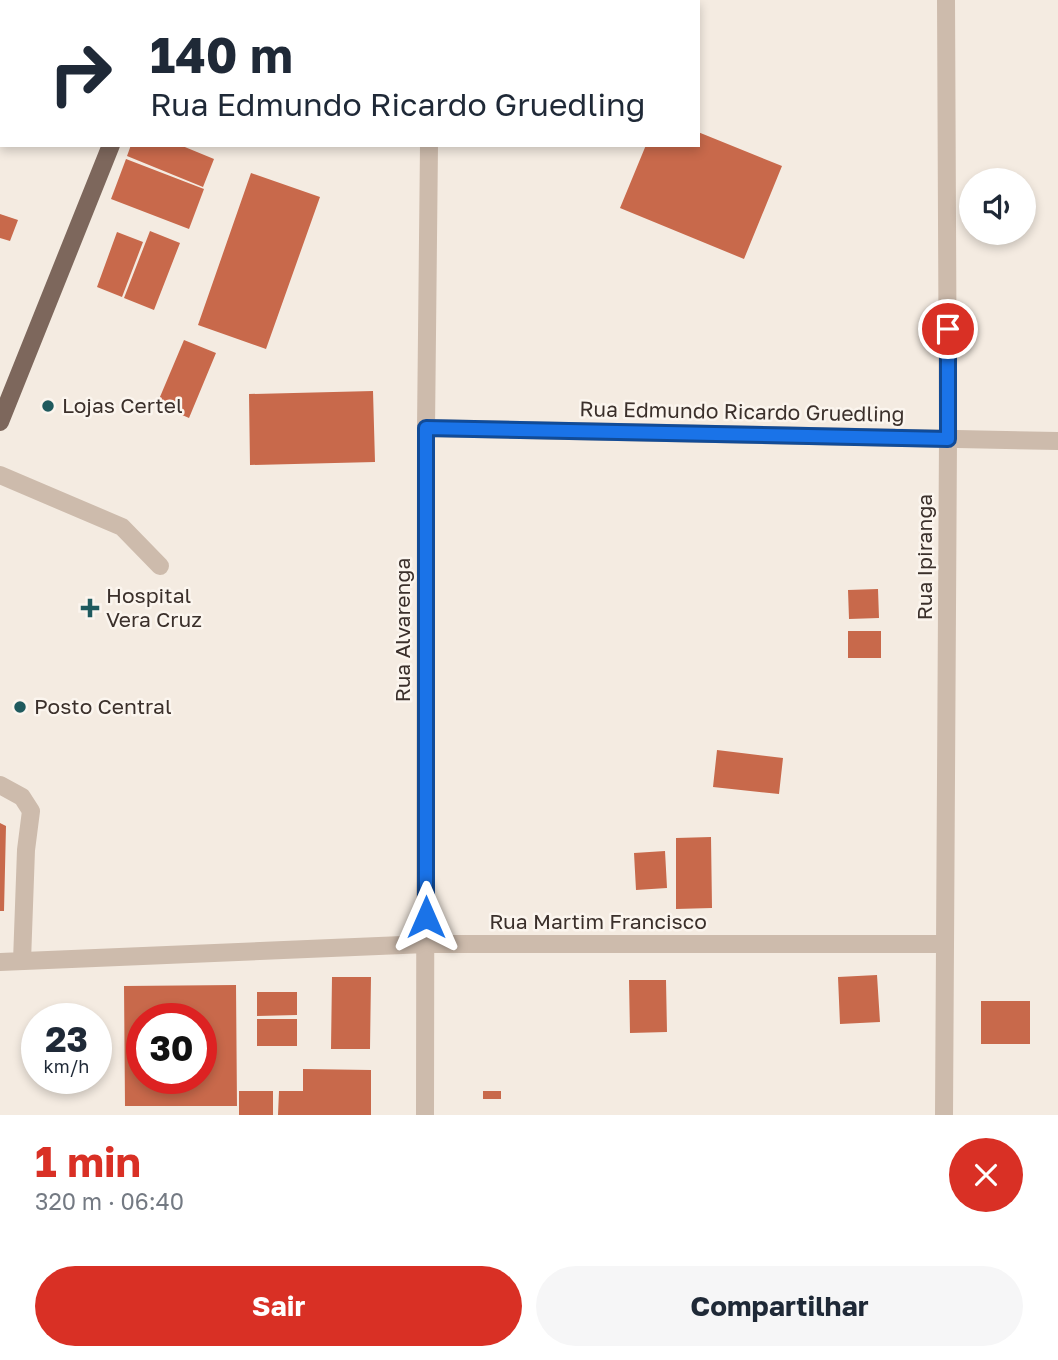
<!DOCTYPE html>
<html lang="pt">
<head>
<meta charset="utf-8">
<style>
	:root { --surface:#fff; --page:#f6f6f7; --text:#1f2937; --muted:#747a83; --accent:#d93025 }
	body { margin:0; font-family:"Golos Text",sans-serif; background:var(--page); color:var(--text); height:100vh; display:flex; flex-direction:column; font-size:26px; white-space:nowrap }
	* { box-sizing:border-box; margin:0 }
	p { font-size:23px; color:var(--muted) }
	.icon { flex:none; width:38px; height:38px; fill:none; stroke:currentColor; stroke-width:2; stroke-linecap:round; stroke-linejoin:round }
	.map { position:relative; height:1115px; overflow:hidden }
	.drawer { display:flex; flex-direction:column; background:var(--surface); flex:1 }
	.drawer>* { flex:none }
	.banner { position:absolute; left:0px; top:0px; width:700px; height:147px; box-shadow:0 4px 10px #0003; background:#fff; color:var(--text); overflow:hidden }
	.buttons { position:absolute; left:959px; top:168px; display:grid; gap:14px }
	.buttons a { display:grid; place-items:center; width:77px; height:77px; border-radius:50%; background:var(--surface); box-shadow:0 4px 10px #0003; font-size:35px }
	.speed { position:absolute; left:21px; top:1003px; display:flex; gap:14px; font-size:35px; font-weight:700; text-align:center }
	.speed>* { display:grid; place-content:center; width:91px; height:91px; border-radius:50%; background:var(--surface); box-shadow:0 4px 10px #0003; line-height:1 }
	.speed small { font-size:18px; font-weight:400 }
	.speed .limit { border:10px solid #d22; background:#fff; color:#111 }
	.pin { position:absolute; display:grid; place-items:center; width:60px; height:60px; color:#fff; margin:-30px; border:4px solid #fff; border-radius:50%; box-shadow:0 2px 7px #0007 }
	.me { position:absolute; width:77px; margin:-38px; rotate:0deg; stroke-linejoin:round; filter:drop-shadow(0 0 5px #0008) }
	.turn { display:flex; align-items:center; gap:24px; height:147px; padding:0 35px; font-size:32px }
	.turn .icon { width:91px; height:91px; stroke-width:2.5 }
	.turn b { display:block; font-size:49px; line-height:60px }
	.round { display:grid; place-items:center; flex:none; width:74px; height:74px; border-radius:37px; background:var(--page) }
	.headline { display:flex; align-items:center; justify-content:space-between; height:119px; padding:0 35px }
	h1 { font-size:42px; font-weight:700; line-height:52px; color:var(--accent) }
	.primary-button { display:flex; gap:14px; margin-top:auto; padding:14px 35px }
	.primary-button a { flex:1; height:80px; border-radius:42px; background:var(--accent); color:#fff; font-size:28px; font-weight:700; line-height:80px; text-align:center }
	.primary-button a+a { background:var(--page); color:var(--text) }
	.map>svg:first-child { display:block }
	.building { fill:#c8694b; fill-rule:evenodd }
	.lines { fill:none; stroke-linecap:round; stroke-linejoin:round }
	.minor { stroke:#cdbbac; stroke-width:18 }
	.major { stroke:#7d675c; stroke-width:18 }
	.route-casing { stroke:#114b97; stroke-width:18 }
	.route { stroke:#1a73e8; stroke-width:12 }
	.poi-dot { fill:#1f5a5e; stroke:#fbf5ee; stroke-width:2.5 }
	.labels { text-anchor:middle; stroke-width:5; stroke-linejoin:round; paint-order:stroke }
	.poi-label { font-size:21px; fill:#3b302b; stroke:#fbf5ee; text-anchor:start }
	.street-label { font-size:21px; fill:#3b302b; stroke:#fbf5ee }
</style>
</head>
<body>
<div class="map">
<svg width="1058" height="1115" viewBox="0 0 1058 1115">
	<rect width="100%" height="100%" fill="#f4ebe1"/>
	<!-- building -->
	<path class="building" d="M698 132 782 166 744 259 620 208 646 145H698Z
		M131 145H180L214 159 203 187 127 156Z
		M126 159 204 189 189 229 111 199Z
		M251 173 320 197 266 349 198 325Z
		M0 214 18 220 10 241 0 238Z
		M150 231 180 243 154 310 124 298Z
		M117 232 143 242 122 297 97 287Z
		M184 340 216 353 189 418 157 404Z
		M373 391 375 462 250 465 249 394Z
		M878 589 879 618 849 619 848 590Z
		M848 631H881V658H848Z
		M717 750 783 758 779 794 713 787Z
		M0 823 6 826 4 911H0Z
		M711 837 712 908 676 909V838Z
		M665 851 667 888 636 890 634 853Z
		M877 975 880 1022 840 1024 838 977Z
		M332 977H371L370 1049H331Z
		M629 980H666L667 1032 630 1033Z
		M236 985 237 1106H125L124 986ZM142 1018H201V1078H142Z
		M257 992H297V1015L257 1016Z
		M981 1001H1030V1044H981Z
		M257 1019H297V1046H257Z
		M303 1069 371 1070V1115H278L279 1091H303Z
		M239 1091H273V1115H239Z
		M483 1091H501V1099H483Z"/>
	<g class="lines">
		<!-- minor -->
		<path class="minor" d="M456 2V0
			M0 3 2 4
			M426 428 1058 441
			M0 475 122 527 160 566
			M0 785 22 797 31 811 26 850 22 961
			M0 962 426 944H944
			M425 1115 426 428 429 145
			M944 1115 948 439 946 0"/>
		<!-- major -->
		<path class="major" d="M169 2 170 0
			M0 422 111 145"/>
	</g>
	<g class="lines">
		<defs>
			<path id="route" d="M426 917V428L948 439V329"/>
		</defs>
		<!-- route casing -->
		<use href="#route" class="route-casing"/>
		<!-- route -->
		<use href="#route" class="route"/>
	</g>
	<!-- markers -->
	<g class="poi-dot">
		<circle cx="48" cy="406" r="7"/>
		<path d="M86.5 597.5h7v7h7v7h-7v7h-7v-7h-7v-7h7z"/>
		<circle cx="20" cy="707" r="7"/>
	</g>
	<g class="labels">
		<!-- poi labels -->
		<g class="poi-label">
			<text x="62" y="413">Lojas Certel</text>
			<text x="106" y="603">Hospital<tspan x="106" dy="24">Vera Cruz</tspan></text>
			<text x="34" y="714">Posto Central</text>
		</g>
		<!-- street labels -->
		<g class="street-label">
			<text transform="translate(742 412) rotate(1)" y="7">Rua Edmundo Ricardo Gruedling</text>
			<text transform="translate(925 557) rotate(-90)" y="7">Rua Ipiranga</text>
			<text transform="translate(403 630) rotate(-90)" y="7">Rua Alvarenga</text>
			<text x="598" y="929">Rua Martim Francisco</text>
		</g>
	</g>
</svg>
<div class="buttons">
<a><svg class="icon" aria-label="sound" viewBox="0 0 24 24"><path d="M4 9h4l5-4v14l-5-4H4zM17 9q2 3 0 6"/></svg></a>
</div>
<div class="speed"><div>23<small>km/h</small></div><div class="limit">30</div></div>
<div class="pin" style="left:948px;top:329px;background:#d93025"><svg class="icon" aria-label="arrive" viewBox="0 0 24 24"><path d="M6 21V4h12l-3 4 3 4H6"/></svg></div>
<svg class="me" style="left:426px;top:917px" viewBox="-20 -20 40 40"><path d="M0-17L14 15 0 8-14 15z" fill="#1a73e8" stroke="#fff" stroke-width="4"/></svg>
<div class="banner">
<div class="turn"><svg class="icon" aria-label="right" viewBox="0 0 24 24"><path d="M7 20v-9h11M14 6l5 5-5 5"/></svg><div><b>140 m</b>Rua Edmundo Ricardo Gruedling</div></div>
</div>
</div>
<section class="drawer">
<div class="headline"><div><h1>1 min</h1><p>320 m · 06:40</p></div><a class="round" style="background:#d93025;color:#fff"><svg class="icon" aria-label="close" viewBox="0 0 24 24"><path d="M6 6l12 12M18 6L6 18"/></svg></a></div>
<div class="primary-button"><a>Sair</a><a>Compartilhar</a></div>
</section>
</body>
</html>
